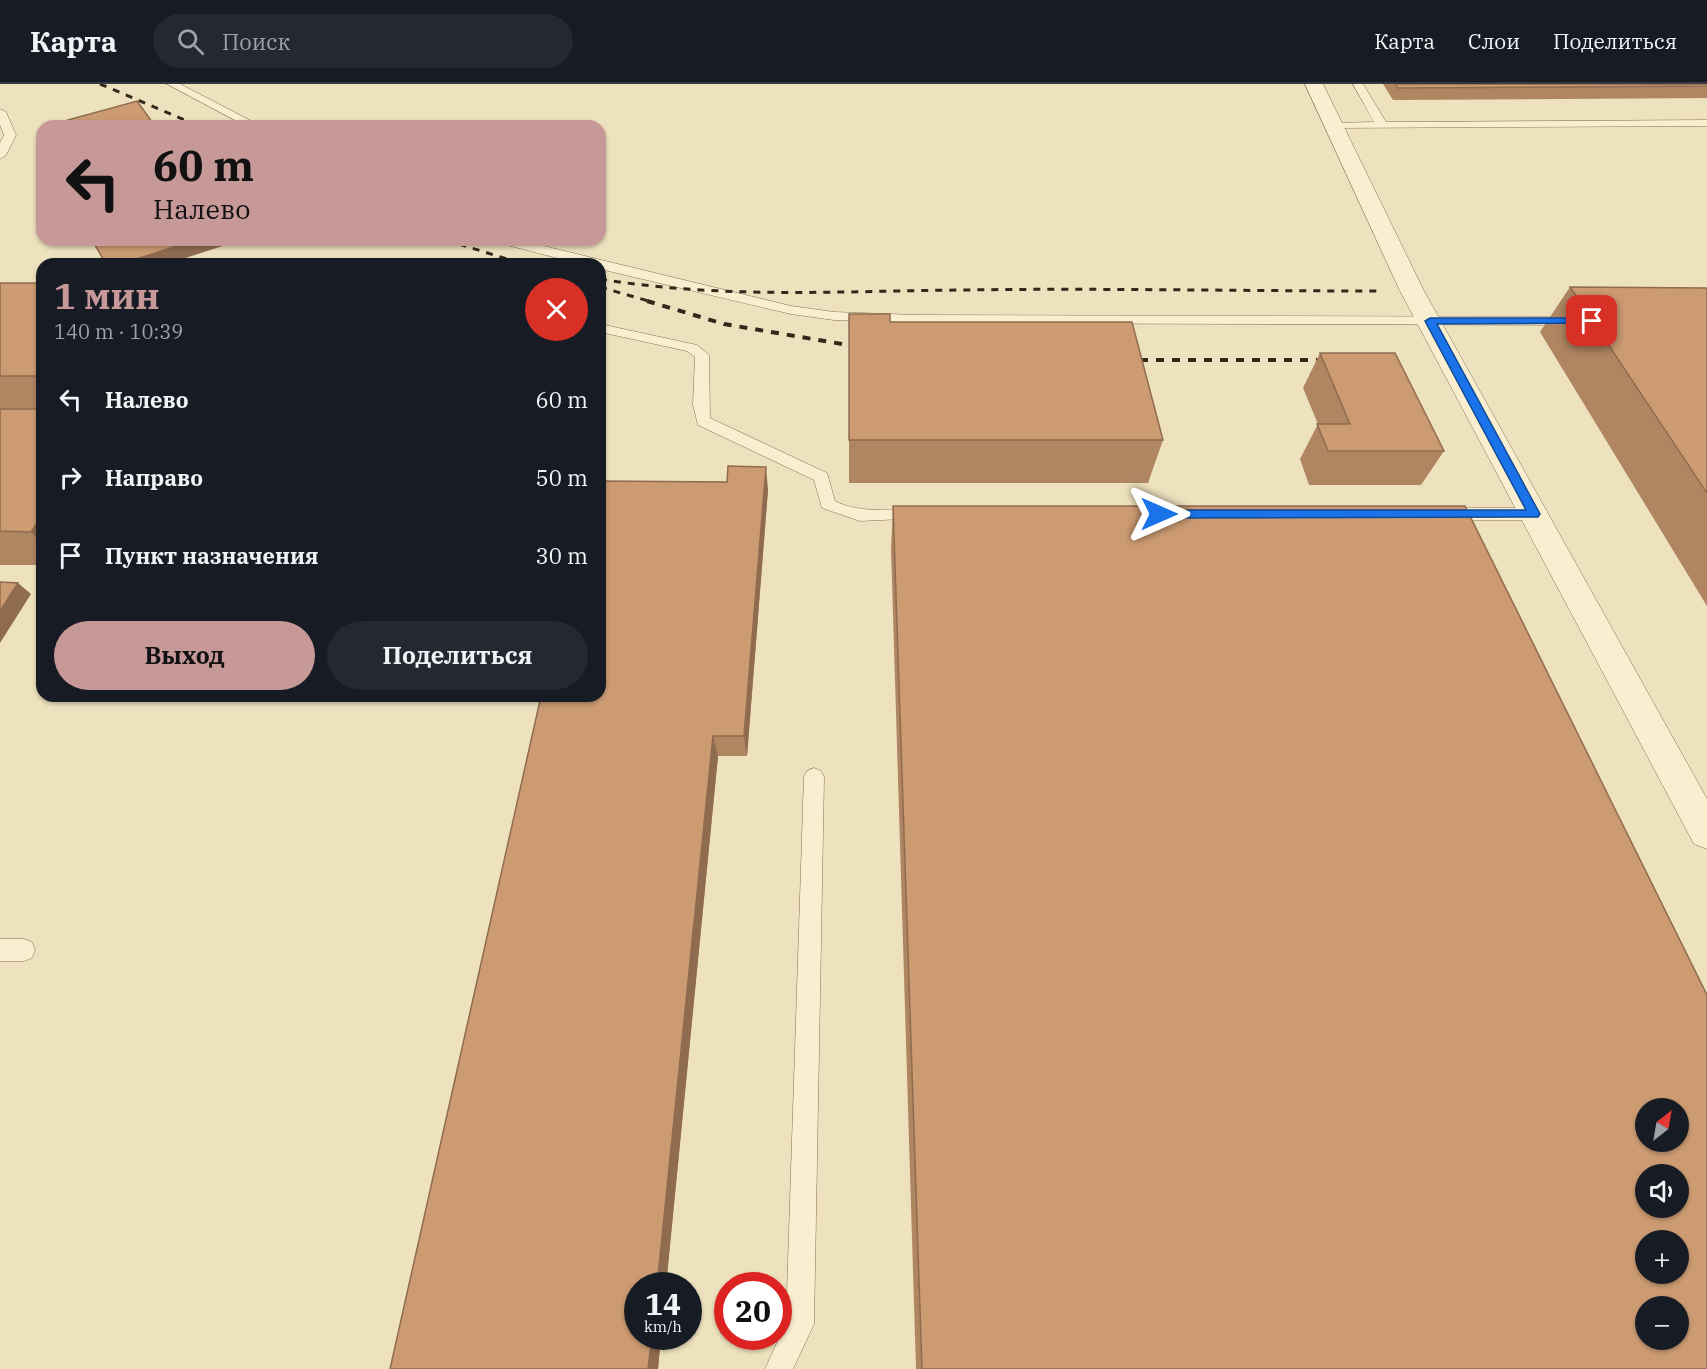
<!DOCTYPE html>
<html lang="ru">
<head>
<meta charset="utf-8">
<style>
	:root { --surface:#171b24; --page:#242831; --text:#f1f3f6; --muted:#9ea1a6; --line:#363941; --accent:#c79898 }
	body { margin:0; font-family:"IBM Plex Serif",serif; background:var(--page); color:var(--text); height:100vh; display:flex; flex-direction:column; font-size:22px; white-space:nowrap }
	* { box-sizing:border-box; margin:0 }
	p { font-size:20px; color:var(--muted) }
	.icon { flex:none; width:33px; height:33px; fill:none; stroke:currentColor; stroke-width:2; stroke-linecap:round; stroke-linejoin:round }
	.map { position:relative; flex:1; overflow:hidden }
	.panel { position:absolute; left:36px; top:174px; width:570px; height:444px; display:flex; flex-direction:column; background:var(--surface); border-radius:18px; box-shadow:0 2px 4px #0004 }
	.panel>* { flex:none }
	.hud { position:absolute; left:36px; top:36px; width:570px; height:126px; border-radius:18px; box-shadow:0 2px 4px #0004; background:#c79898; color:#111; overflow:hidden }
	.needle { width:39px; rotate:31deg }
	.controls { position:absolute; left:1635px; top:1014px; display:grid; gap:12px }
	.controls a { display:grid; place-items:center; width:54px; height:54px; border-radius:50%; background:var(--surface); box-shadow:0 2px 4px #0004; font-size:30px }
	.speed { position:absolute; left:624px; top:1188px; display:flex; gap:12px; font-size:30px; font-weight:700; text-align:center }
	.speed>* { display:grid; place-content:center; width:78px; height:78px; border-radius:50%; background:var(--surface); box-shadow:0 2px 4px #0004; line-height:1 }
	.speed small { font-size:15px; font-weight:400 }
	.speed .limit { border:9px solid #d22; background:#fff; color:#111 }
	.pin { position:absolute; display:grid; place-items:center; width:51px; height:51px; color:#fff; margin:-26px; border-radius:12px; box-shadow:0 3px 9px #0006 }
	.me { position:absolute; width:66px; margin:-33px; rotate:90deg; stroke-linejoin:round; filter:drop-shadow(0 0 4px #0008) }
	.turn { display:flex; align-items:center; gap:21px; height:126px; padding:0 18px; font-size:27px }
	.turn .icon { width:78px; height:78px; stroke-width:2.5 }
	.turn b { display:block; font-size:42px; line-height:51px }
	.round { display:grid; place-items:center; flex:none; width:63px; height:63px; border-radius:32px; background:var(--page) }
	.head { display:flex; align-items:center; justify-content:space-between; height:102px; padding:0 18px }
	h1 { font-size:36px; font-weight:800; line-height:45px; color:var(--accent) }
	.primary-button { display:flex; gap:12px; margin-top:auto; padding:12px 18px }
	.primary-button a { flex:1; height:69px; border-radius:36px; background:var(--accent); color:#111; font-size:24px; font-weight:800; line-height:69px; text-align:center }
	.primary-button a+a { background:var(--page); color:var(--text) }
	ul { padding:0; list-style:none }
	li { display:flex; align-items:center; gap:18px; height:78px; padding:0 18px }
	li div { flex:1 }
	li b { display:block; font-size:22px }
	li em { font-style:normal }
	header { display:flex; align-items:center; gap:36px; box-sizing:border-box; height:84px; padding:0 30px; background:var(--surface); border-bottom:2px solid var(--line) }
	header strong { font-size:28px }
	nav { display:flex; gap:33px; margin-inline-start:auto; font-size:21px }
	.search { width:420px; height:54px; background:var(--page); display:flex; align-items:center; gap:15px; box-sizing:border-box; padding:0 21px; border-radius:33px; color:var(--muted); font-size:22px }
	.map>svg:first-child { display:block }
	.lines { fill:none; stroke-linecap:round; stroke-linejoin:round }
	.lane-casing { stroke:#857156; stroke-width:1 }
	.street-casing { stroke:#857156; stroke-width:1 }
	.lane { fill:#f9eed0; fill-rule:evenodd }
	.street { fill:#f9eed0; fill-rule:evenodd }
	.rail-far1 { stroke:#34281b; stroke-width:3; stroke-dasharray:7 7; stroke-linecap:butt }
	.rail { stroke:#34281b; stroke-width:4; stroke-dasharray:8 8; stroke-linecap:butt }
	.wall { fill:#af8562 }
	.shaded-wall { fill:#8f6c50 }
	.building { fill:#cc9b72; stroke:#8f6c50; stroke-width:1.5; fill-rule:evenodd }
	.route { fill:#1a73e8; stroke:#114b97; stroke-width:1.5 }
</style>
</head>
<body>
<header>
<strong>Карта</strong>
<div class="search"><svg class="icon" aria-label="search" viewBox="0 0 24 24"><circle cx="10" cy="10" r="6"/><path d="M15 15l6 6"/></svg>Поиск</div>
<nav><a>Карта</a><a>Слои</a><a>Поделиться</a></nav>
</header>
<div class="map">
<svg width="1707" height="1285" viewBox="0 0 1707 1285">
	<rect width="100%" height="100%" fill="#eee1bd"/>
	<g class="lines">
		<defs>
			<path id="lane" d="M167 0H180L261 42H246Z
				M1353 0H1363L1386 38 1707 36V42L1330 44 1328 42 1334 39 1374 38Z
				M0 25 6 28 16 51 6 71 0 75V59L4 51 0 41Z
				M498 156H519L791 222 834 228 916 231 1572 233 1579 237 1572 241 916 239 834 236 791 230 600 185V180H581L499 159Z
				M600 240 697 261 709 271 710 334 827 389 835 417C860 430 891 425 919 424L925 426 927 430 925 434 860 437 822 424 814 396 698 341 693 321 695 273 687 267 600 248Z
				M1443 424H1534L1542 430 1534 436H1443L1435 430Z
				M814 684 821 687 824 693 814 1240 793 1285H765L786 1239 804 693 807 687Z
				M0 855H24L32 858 35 866 32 874 24 877H0Z"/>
			<path id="street" d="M1305 0H1323L1424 207 1707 715V765L1694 760 1400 207Z"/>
		</defs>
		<!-- lane casing -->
		<use href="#lane" class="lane-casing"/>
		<!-- street casing -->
		<use href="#street" class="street-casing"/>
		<!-- lane -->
		<use href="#lane" class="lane"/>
		<!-- street -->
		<use href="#street" class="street"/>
		<!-- rail-far1 -->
		<path class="rail-far1" d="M100 0 199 42
			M446 156 523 180
			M600 195C721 215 841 207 963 206 1101 204 1239 207 1377 207
			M600 203 652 218"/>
		<!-- rail -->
		<path class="rail" d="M647 217 724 240 866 264
			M1124 276H1334"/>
	</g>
	<!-- wall -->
	<path class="wall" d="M1383 0H1707V14L1393 16Z
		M0 199H42V481H0Z
		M1570 203 1707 204V522L1540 248Z
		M849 230 890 238 1163 356 1148 399H849Z
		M1320 269 1444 367 1421 401H1309L1300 375 1318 340 1303 304Z
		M768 406 747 672H718L666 1202H638L661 1252 658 1285H390Z
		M893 422 1707 1285H916L891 465Z"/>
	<!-- shaded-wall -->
	<path class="shaded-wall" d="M195 156H234L235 158 167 180H121Z
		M766 383 768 406 747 672 744 652Z
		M42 431V459L31 448Z
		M18 499 31 510 0 559V527Z
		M713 652 718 672 666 1202H657Z
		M652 1252H661L658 1285H648Z"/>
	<!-- building -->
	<path class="building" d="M1395 0H1707V2L1398 4Z
		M137 17 155 42H72L68 36Z
		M92 156H195L121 180H106Z
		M0 199H42V292H0Z
		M1570 203 1707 204V409Z
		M849 230H890V238H1132L1163 356H849Z
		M1320 269H1395L1444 367H1328L1317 340H1350Z
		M0 325H42V431L31 448 0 447Z
		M728 382 766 383 744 652H713L657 1202H638V1252H652L648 1285H390L541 612H600V397L727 398Z
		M893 422H1465L1707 911V1285H922ZM1646 1024H1678V1058H1646ZM1646 1090H1678V1124H1646ZM1646 1156H1678V1190H1646ZM1646 1222H1678V1256H1646Z
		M0 498 18 499 0 527Z"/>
	<!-- route -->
	<path class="route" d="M1592 234 1597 237 1595 239 1437 240 1540 430 1538 433 1159 434 1153 430 1159 426H1526L1425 237 1430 234Z"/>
</svg>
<div class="controls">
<a><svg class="needle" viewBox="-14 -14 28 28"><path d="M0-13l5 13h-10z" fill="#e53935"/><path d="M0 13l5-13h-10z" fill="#9ea1a6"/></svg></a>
<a><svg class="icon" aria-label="sound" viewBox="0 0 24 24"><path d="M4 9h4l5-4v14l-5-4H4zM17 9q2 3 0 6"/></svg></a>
<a>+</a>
<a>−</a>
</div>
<div class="speed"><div>14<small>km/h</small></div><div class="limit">20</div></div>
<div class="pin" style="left:1592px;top:237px;background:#d93025"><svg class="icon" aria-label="arrive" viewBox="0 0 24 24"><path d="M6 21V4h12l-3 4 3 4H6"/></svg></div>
<svg class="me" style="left:1159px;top:430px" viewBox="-20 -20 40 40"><path d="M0-17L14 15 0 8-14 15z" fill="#1a73e8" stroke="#fff" stroke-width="4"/></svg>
<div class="hud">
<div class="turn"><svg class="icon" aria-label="left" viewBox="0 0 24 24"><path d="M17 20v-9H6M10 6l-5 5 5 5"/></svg><div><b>60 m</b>Налево</div></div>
</div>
<section class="panel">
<div class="head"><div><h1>1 мин</h1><p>140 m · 10:39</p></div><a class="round" style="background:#d93025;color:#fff"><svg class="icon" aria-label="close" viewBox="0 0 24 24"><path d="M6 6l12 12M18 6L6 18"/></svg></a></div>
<ul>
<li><svg class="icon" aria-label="left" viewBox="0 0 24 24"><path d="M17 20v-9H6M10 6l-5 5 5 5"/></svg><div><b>Налево</b></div><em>60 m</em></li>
<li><svg class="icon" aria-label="right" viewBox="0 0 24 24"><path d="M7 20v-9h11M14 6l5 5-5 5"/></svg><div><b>Направо</b></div><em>50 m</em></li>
<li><svg class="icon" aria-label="arrive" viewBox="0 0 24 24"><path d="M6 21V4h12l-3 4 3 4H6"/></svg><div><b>Пункт назначения</b></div><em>30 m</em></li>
</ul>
<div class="primary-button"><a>Выход</a><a>Поделиться</a></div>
</section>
</div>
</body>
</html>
